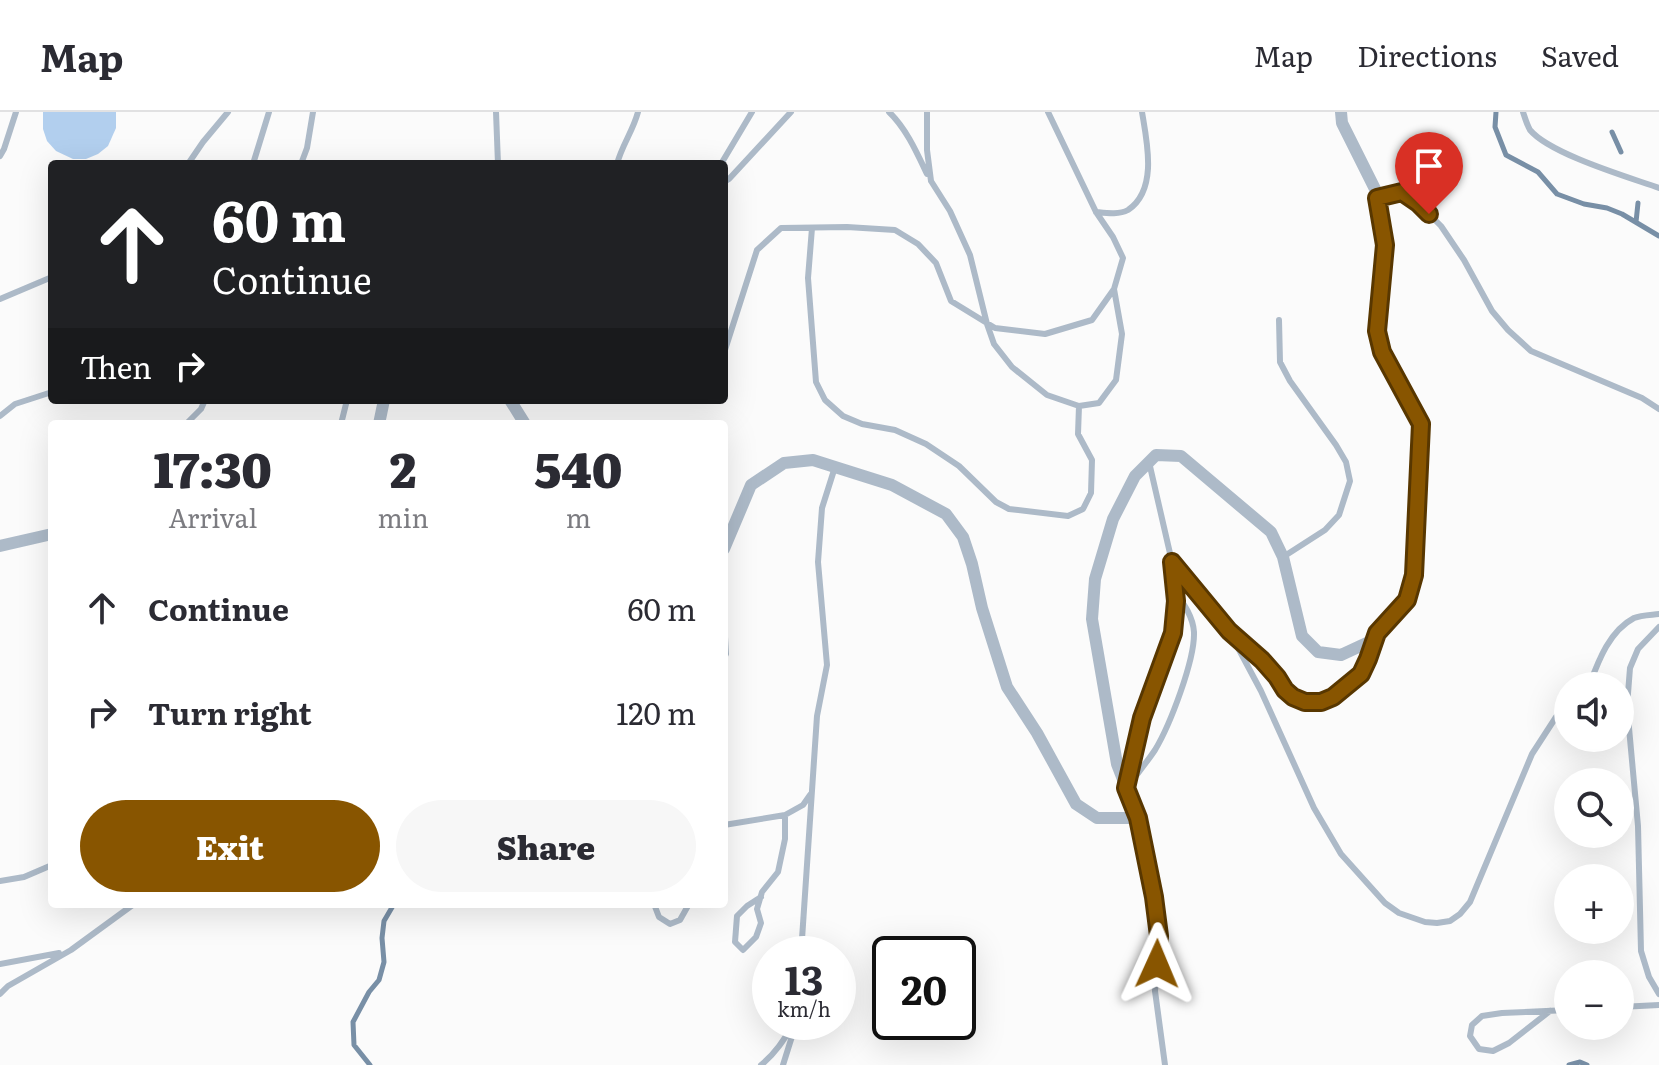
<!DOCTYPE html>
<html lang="en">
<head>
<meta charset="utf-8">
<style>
	:root { --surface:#fff; --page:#f7f7f7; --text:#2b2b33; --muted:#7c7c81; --line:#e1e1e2; --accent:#850 }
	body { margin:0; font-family:Literata,serif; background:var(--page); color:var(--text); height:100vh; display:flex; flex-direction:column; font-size:30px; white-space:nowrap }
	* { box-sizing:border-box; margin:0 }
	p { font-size:26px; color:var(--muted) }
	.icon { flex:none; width:44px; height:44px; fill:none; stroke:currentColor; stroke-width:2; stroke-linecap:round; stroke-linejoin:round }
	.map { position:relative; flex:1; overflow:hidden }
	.side { position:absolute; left:48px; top:308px; width:680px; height:488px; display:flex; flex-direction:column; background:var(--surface); border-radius:8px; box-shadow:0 8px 32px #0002 }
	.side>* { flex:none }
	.top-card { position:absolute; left:48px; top:48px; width:680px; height:244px; border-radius:8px; box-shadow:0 8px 32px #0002; background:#202124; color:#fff; overflow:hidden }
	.buttons { position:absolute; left:1554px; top:560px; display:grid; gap:16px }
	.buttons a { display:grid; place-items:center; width:80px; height:80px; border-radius:50%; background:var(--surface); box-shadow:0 8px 32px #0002; font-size:40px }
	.speed { position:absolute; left:752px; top:824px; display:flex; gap:16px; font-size:40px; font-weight:700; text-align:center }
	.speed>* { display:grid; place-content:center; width:104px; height:104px; border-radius:50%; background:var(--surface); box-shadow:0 8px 32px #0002; line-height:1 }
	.speed small { font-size:20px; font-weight:400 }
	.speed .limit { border:4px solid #111; border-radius:12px; background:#fff; color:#111 }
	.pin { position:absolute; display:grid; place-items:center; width:68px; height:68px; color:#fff; margin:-82px -34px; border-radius:50% 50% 50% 0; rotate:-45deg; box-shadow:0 0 8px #0007 }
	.pin .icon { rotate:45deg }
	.me { position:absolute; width:88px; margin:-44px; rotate:1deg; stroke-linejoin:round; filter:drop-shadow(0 0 6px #0008) }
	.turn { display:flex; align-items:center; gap:28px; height:168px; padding:0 32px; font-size:36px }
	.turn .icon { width:104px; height:104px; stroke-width:2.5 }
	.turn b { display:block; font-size:56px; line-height:68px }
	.then { display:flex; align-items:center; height:76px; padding:0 32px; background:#0003; gap:16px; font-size:30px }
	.eta { display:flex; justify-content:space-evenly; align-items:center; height:136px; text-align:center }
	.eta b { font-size:48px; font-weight:800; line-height:56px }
	.button { display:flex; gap:16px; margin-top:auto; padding:16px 32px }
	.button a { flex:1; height:92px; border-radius:48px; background:var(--accent); color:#fff; font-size:32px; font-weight:800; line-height:92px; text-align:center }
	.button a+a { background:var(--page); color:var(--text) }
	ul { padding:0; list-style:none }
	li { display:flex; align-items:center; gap:24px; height:104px; padding:0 32px }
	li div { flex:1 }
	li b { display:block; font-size:30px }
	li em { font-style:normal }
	header { display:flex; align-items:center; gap:48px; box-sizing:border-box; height:112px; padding:0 40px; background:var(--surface); border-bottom:2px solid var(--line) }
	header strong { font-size:38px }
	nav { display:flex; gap:44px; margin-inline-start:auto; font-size:28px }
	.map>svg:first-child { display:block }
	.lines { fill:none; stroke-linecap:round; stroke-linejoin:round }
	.stream { stroke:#788fa6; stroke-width:5 }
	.building { fill:#b2cfee }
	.lane { stroke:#adbac8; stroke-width:6 }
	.street { stroke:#adbac8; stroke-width:12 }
	.route-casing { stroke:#583700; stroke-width:20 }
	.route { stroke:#850; stroke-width:14 }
</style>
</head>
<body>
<header>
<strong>Map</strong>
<nav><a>Map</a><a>Directions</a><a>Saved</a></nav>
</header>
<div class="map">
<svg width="1659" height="953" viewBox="0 0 1659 953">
	<rect width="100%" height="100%" fill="#fbfbfb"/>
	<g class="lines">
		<!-- stream -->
		<path class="stream" d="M1496 0 1495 15 1506 43 1538 60 1557 82 1584 92 1607 96 1622 102 1659 124
			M1612 20 1621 40
			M1636 110 1638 91
			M370 953 354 933 353 910 369 880 379 868 384 850 382 826 384 809 394 792
			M1569 953 1580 950 1587 953"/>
	</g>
	<!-- building -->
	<path class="building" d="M43 0H116V16L108 34 98 42 86 47H73L56 39 47 29 43 17Z"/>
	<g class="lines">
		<!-- lane -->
		<path class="lane" d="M496 0 498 52
			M889 0C906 16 917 41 927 62
			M927 0V38L931 69 950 99 970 143 987 212 994 232 1012 255 1047 283 1079 294 1099 291 1116 268 1122 222 1114 177
			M1523 0C1525 6 1527 13 1530 18 1550 42 1628 65 1659 76
			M0 44 4 37 16 0
			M188 52 203 30 228 0
			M253 52 269 0
			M301 52 307 36 313 0
			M617 52C622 33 633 19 638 0
			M721 52 752 0
			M724 70 729 67 791 0
			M1377 86 1402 80 1418 91 1441 114 1464 148 1492 199 1508 218 1531 239 1642 286 1659 297
			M1096 100C1106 101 1119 103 1128 98 1158 78 1147 30 1142 0
			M812 116 808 166 816 270 825 288 843 304 862 312 895 318 926 332 959 354 996 390 1009 397 1068 404 1083 397 1091 381 1092 348 1078 322 1079 294
			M0 187 52 165
			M1279 208 1280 250 1290 269 1336 333 1346 350 1350 369 1339 403 1325 418 1283 445
			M724 241 757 138 781 116 847 115 895 118 918 132 936 151 951 189 995 216 1045 222 1092 208 1114 177 1123 146 1113 125 1096 100 1048 0
			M0 304 15 292 52 280
			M186 312 201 297 205 288
			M341 312 347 288
			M1172 450 1229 519 1261 579 1314 696 1341 742 1385 791 1399 801 1425 810 1437 811 1450 809 1460 802 1470 790 1532 642 1556 605 1568 594
			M724 508 726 542 724 546
			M1659 515 1638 537 1630 556 1627 594 1638 714 1641 839 1649 865 1659 882
			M1232 522C1243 531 1255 540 1265 550 1274 561 1280 576 1292 584 1315 600 1347 582 1361 561 1368 552 1371 538 1375 527
			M1589 574C1598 550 1609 519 1634 506 1641 503 1651 503 1659 502
			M1127 673 1142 606 1173 521 1176 489 1172 450 1149 350
			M1129 673C1137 662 1147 650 1155 638 1170 613 1195 548 1194 520 1193 505 1184 492 1176 481
			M1138 706 1154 785 1159 824 1155 879 1165 953
			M724 713 785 703 803 693 810 683
			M0 769 24 765 52 753
			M761 785 747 794 737 804 735 830 743 838 756 825 761 811 757 797 762 780 778 760 785 727V703
			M654 792 659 805 670 812 680 808 689 792
			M801 842 817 604 827 553 818 450 822 396 835 355
			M0 852 59 841
			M0 882 8 874 71 838 134 792
			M1620 895 1659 893
			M1550 899 1509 931 1493 939 1479 937 1470 924 1472 913 1482 904 1502 901 1568 898
			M761 953C776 941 785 926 795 910
			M783 953 794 918"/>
		<!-- street -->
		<path class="street" d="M510 288 525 312
			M379 312 384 288
			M0 434 52 422
			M724 437 751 373 784 351 813 348 835 355 892 373 946 402 963 425 972 452 982 496 1007 575 1037 621 1076 692 1097 706H1138L1117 652 1092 507 1095 467 1113 407 1135 364 1156 343 1181 344 1271 420 1283 445 1302 524 1318 540 1341 543 1369 530 1407 488 1414 463 1421 312 1382 240 1377 219 1385 133 1375 77 1342 11 1341 0"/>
	</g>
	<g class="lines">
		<defs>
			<path id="route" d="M1157 852 1159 824 1154 785 1138 706 1126 676 1142 606 1173 521 1176 489 1172 450 1229 519 1262 548 1277 565 1285 578 1293 585 1305 590H1321L1333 585 1361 562 1368 547 1377 521 1407 488 1414 463 1421 312 1382 240 1377 219 1385 133 1377 86 1402 80 1418 91 1429 102"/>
		</defs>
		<!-- route casing -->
		<use href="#route" class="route-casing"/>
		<!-- route -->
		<use href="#route" class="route"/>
	</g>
</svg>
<div class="buttons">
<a><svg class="icon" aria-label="sound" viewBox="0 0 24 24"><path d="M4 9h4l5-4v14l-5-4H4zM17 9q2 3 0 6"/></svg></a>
<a><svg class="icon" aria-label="search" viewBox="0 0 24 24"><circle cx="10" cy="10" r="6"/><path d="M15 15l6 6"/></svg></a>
<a>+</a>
<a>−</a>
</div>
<div class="speed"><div>13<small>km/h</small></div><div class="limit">20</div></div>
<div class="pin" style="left:1429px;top:102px;background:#d93025"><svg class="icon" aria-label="arrive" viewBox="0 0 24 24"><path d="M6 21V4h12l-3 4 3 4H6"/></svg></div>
<svg class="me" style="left:1157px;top:852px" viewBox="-20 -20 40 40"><path d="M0-17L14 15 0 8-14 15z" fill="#850" stroke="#fff" stroke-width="4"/></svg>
<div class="top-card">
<div class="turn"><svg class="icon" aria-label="ahead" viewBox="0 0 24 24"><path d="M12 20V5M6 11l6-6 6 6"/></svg><div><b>60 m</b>Continue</div></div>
<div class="then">Then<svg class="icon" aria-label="right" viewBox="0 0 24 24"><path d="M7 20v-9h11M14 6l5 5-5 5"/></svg></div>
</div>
<section class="side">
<div class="eta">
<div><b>17:30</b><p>Arrival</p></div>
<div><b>2</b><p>min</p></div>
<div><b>540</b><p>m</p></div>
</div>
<ul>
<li><svg class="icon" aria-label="ahead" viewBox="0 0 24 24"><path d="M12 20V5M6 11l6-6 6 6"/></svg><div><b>Continue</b></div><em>60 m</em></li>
<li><svg class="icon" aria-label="right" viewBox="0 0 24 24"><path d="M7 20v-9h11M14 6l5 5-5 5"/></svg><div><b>Turn right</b></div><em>120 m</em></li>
</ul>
<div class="button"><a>Exit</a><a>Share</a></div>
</section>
</div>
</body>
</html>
